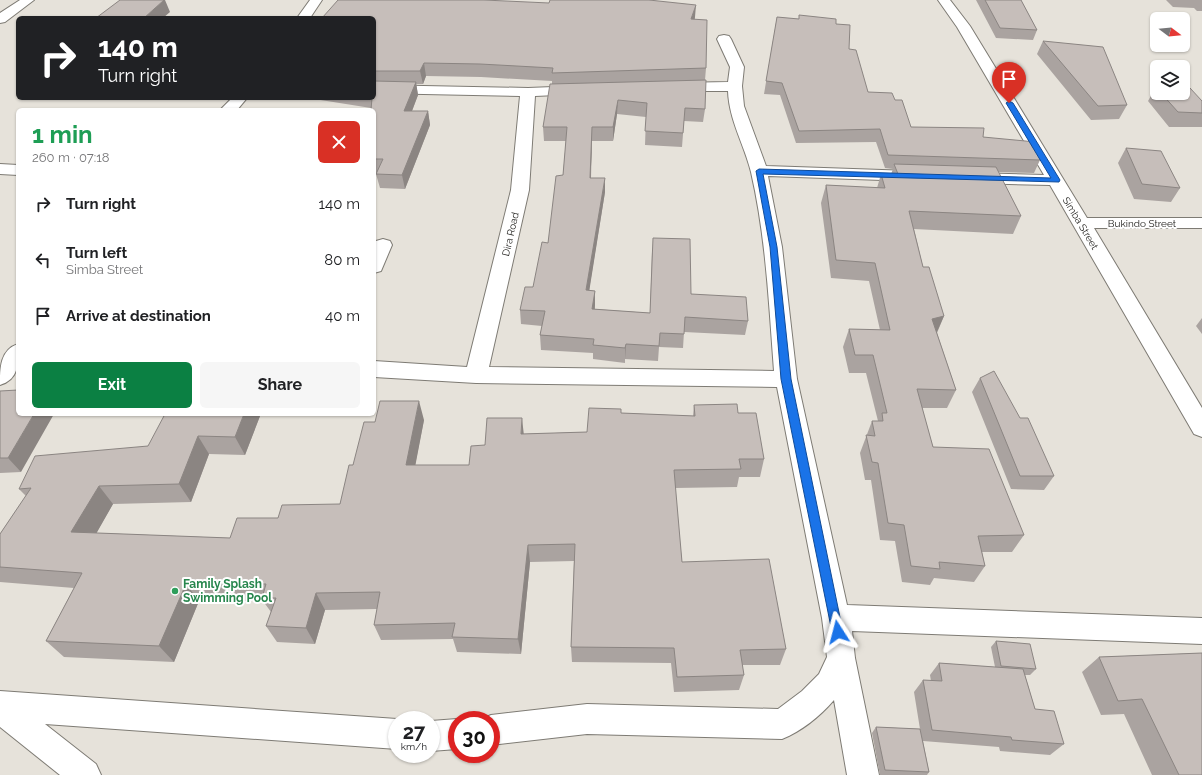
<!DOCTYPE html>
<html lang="en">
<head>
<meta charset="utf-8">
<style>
	:root { --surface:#fff; --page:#f6f6f6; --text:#202124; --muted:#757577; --accent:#0b8043 }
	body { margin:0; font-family:Raleway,sans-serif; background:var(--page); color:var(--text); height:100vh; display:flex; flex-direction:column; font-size:15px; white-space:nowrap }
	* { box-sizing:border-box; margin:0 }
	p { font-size:13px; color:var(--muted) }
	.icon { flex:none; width:22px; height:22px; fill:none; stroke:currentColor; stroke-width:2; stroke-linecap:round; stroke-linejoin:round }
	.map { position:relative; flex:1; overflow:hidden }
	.sheet { position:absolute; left:16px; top:108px; width:360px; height:308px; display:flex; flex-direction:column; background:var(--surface); border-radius:6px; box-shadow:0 1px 3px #0004 }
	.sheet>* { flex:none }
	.top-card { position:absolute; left:16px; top:16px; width:360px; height:84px; border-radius:6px; box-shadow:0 1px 3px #0004; background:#202124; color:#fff; overflow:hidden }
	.needle { width:26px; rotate:106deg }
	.tools { position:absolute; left:1150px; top:12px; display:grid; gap:8px }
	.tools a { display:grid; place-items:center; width:40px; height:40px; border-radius:6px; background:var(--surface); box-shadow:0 1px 3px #0004; font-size:20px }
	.speed { position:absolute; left:388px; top:711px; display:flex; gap:8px; font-size:20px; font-weight:700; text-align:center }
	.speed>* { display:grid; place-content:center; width:52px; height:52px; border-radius:50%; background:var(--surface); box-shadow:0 1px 3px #0004; line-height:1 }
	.speed small { font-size:10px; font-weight:400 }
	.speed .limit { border:6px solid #d22; background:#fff; color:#111 }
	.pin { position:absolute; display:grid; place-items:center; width:34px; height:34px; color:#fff; margin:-41px -17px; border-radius:50% 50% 50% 0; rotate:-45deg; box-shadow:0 0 4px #0007 }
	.pin .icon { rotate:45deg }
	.me { position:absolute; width:44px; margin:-22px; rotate:351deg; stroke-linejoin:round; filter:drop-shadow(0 0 3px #0008) }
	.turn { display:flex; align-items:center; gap:14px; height:84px; padding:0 16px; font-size:18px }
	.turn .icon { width:52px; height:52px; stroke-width:2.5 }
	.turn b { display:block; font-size:28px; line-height:34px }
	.round { display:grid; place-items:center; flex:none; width:42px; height:42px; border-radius:6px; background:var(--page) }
	.headline { display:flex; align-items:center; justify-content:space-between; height:68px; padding:0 16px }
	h1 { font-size:24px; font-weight:700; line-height:30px; color:#1e9e55 }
	.action { display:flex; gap:8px; margin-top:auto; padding:8px 16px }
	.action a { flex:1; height:46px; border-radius:6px; background:var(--accent); color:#fff; font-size:16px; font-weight:700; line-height:46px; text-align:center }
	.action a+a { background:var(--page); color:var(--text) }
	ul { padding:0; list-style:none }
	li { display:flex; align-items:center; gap:12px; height:56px; padding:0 16px }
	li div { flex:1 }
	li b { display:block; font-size:15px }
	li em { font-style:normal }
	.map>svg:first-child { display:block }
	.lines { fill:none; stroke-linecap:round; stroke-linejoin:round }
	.street-casing { stroke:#7e7b74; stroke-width:2 }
	.street { fill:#fff; fill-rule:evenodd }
	.wall { fill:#aaa3a0 }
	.shaded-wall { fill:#8b8582 }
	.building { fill:#c6beba; stroke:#8b8582 }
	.route { fill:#1a73e8; stroke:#114b97 }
	.leisure-dot { fill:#2e9e5b; stroke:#fff; stroke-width:1.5 }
	.labels { text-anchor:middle; stroke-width:4; stroke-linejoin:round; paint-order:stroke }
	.street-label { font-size:10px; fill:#242320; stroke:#fff }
	.near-leisure-label { font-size:12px; font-weight:bold; fill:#27864d; stroke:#fff; text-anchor:start }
</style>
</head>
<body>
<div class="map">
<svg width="1202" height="775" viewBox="0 0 1202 775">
	<rect width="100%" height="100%" fill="#e6e2da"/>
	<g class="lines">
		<defs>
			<path id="street" d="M20 0H34L5 22 0 23V13Z
				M310 0H322L310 18H297Z
				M938 0H950L970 26 1087 218H1202V228H1094L1202 408V437L1194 434 1050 185 971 183 965 182 963 178 965 174 971 173 1044 175 957 27Z
				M724 35 729 36 731 39 744 67 742 86 744 106 766 166 911 171 917 172 919 176 917 180 911 181 768 176 782 247 797 379 847 605 1202 618V644L852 631 855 658 879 775H847L834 700C820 716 802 731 782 739L587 734 491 745V720H480L491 715 587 704 778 709 802 691 819 674 827 657 822 618 777 387 476 383 374 377V361L467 367 511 190 520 96 374 93V85L528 88 579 86 584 87 586 90 584 93 579 94 535 96 529 190 489 367 774 371C769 305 766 237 751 172 744 144 729 120 728 91H675L670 90 668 87 670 84 675 83 728 82 730 67 717 39 719 36Z
				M232 98H247L237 110H220Z
				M0 164 18 165V175L0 174Z
				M383 239 390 241 392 245 381 271 374 273V245L376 241Z
				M18 344C18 362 20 379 0 385 0 368 0 350 18 344Z
				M0 691 397 719 400 720H397V749L45 724 96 764 101 775H60L0 727Z
				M457 719 460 720H457V749L431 751V721Z"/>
		</defs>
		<!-- street casing -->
		<use href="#street" class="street-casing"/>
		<!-- street -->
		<use href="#street" class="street"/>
	</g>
	<!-- wall -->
	<path class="wall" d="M649 0 695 17V19L706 68 705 80V109L703 122 684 121 682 147 645 145 646 117 617 114 613 141H592L591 178 605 192 589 290 595 291V309L650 313 652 252 691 294 748 321 745 335 684 332 683 348 659 347 658 361 625 359V363L593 359V353L541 350 540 335 542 326 521 324 520 310 533 287 548 243 563 175 566 141H544L543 127 552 84V81L481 77 426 76 423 84H416L418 95 412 111H428L430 125 405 189 380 188 376 174 377 172H374V110L371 108 308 98H374V18L549 3Z
		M976 0H1021L1037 30 1033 40 996 38Z
		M1166 0H1202V11H1197L1194 8 1173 7Z
		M777 17 836 24 849 49 868 92 895 100 911 127 983 137 1040 160 1034 173 998 172 1021 216 1013 234 914 229 923 267 944 316 937 333 956 390 947 408H922L933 447 1024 535 1012 552H982L985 566 974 582 934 578 930 585 902 582 895 541 880 540 871 480H865L860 453 872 421H878L866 373H849L843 347 849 329 880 330 869 281 831 278 821 203 826 185 877 188 881 174H891L893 169 885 168 876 142 796 143 780 95 764 94Z
		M1043 41 1127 105 1119 119 1091 120 1037 54Z
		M1156 87H1157V93H1183L1202 101V127H1169L1148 101Z
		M1126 148 1180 188 1171 202 1134 199 1118 163Z
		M1202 318V334L1196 326Z
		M980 378 1054 476 1044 490 1011 489 972 392Z
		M0 391 21 472 0 473Z
		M694 405 738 413 764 459 760 477H739L737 487 675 488 682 562 786 649 780 665H742L744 675 739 690 674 692 671 663 572 662 571 647 574 561 530 562 521 654 457 652 453 639 381 640 374 625 377 609 325 610 315 644 277 642 266 626 271 612 263 601H199L174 662 64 657 46 641 74 588 0 582V534L26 496 19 489 148 446 260 416 245 455 209 454 191 502 113 504 96 533 230 538 278 518 340 504 353 465 375 422 424 420 415 465H469L485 445 524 434 587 432 621 413 693 416Z
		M996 641 1036 669 1030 675H1025L1035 709 1064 744 1050 755 1000 751 999 747 923 741 929 772 927 775H880L872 733 876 727 920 729 914 692 923 680 931 681 930 675 939 663 995 667 991 647Z
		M1202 653V775H1152L1124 714 1101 715 1082 672 1099 657Z"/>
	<!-- shaded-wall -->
	<path class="shaded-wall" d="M164 0H165L170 12 163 18H144Z
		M696 5 695 17 690 32 691 19Z
		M424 63 426 76 423 84 420 71Z
		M416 82 418 95 407 124 404 111Z
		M618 100 617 114 613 141V127Z
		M428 111 430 125 405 189 402 175Z
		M592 127V141L590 192V178Z
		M605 178V192L587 305 586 290Z
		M595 291V305L593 323 592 309Z
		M944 316 936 334 932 319Z
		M626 344 625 359V363V348Z
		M419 401 424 420 412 483 406 465Z
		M34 414H54L21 472 8 458Z
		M244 414H259L260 416 245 455 235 437Z
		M522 418 524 436 521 434Z
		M198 436 209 454 191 502 179 484Z
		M99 486 113 504 87 550 71 532Z
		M528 545 530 562 521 654 518 639Z
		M186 584 199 601 174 662 159 646Z
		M316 593 325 610 315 644 306 628Z"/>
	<!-- building -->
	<path class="building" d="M120 0H164L144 18H96Z
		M338 0H484L549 3 550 0H649L696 5 691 19 707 20 706 68 552 73 553 68 480 64 424 63 420 71H374V18H322Z
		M985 0H1021L1037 30 1000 28Z
		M799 15 836 19V24L850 25 849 49 856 50 868 92 892 93 895 100H902L911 127 984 128 983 137 1036 142 1040 149V160L888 155 880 129 799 131 782 83 766 81 777 17 799 19Z
		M1043 41 1103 47 1127 105 1098 106Z
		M706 80 705 109 685 108 683 133 645 131 647 103 618 100 613 127H592L590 178H605L586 290 595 291 592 309 650 313 653 238 690 239 691 294 746 297 748 321 685 317 684 334 660 333 659 346 626 344 625 348 593 345 594 339 540 335 545 311 520 310 525 287H533L542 242 548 243 556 176 563 175 567 127H543L550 84Z
		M374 81 416 82 404 111H428L402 175 376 174 383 159H374V110H371L372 98H374Z
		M1183 87 1190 88 1202 101V113L1178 112 1161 93H1183Z
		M1126 148 1161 151 1180 188 1142 184Z
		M894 164 996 167 1021 216 909 211 923 267H929L944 316 932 319 956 390 917 389 933 447 989 449 1024 535 978 536 985 566 939 562 940 569 911 566 904 525 888 523 878 463 872 462 866 435 875 436 872 421H883L882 413H887L873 355H855L849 329 890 330 875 263 836 260 826 185 885 188 881 174H898Z
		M994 371 1020 418H1028L1054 476H1020L980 378Z
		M18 390V414H34L8 458H0V391Z
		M380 401H419L406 465H469L471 446 485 445 487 418H522L521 434 587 432 589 408 621 409V413L695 416 694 405 737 404 738 413H756L764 459H739L741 469 674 470 682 562 769 559 786 649 740 650 744 675 677 677 674 648 571 647 575 544 528 545 518 639 452 637 455 623 374 625 380 592 316 593 306 628 266 626 276 598H262L266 584H186L159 646 46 641 82 573 0 567V534L31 488 19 489 35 456 148 446 165 414H244L235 437 198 436 179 484 99 486 71 532 230 538 237 518H278L282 505 340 504 349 465H353L364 422H375Z
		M996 641 1030 644 1036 669 1001 666Z
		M1202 653V775H1179L1142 699 1118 701 1099 657Z
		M939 663 1023 669 1035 709 1054 711 1064 744 1012 740 1011 737 932 730 923 680 942 681Z
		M876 727 920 729 929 772 885 770Z"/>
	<!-- route -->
	<path class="route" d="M1009 101 1013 103 1060 180 1059 182 763 174 777 247 791 379 843 632 842 636 838 637 834 636 832 632 781 379 770 247 756 171 759 169 1051 178 1006 103Z"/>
	<!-- markers -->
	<circle class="leisure-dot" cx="175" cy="591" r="4"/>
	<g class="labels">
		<!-- street labels -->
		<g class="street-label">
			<text transform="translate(1081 223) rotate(59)" y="4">Simba Street</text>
			<text x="1142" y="227">Bukindo Street</text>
			<text transform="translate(510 234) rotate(-77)" y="4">Dira Road</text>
		</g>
		<!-- near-leisure labels -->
		<g class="near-leisure-label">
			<text x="183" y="588">Family Splash<tspan x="183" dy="14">Swimming Pool</tspan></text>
		</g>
	</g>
</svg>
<div class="tools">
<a><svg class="needle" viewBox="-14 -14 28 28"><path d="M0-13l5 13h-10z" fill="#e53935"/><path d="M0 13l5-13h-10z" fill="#757577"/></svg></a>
<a><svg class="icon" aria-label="layers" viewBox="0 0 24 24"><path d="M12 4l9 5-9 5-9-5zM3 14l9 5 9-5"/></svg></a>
</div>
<div class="speed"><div>27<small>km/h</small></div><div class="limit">30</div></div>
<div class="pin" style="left:1009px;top:103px;background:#d93025"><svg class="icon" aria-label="arrive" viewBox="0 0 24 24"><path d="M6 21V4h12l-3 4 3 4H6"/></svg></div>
<svg class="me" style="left:838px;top:632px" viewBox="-20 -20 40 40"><path d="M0-17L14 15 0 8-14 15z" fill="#1a73e8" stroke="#fff" stroke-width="4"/></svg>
<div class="top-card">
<div class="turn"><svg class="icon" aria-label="right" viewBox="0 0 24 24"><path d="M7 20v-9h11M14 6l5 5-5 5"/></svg><div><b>140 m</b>Turn right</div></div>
</div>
<section class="sheet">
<div class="headline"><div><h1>1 min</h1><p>260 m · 07:18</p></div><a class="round" style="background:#d93025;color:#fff"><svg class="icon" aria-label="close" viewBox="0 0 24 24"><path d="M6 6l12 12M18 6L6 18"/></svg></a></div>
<ul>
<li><svg class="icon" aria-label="right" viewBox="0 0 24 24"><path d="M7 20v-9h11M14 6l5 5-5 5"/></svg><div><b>Turn right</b></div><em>140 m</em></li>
<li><svg class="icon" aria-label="left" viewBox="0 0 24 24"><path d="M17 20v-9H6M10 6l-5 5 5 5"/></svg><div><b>Turn left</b><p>Simba Street</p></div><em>80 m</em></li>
<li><svg class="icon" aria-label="arrive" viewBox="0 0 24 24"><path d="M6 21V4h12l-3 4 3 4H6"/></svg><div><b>Arrive at destination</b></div><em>40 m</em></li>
</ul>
<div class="action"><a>Exit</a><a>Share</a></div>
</section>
</div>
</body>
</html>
